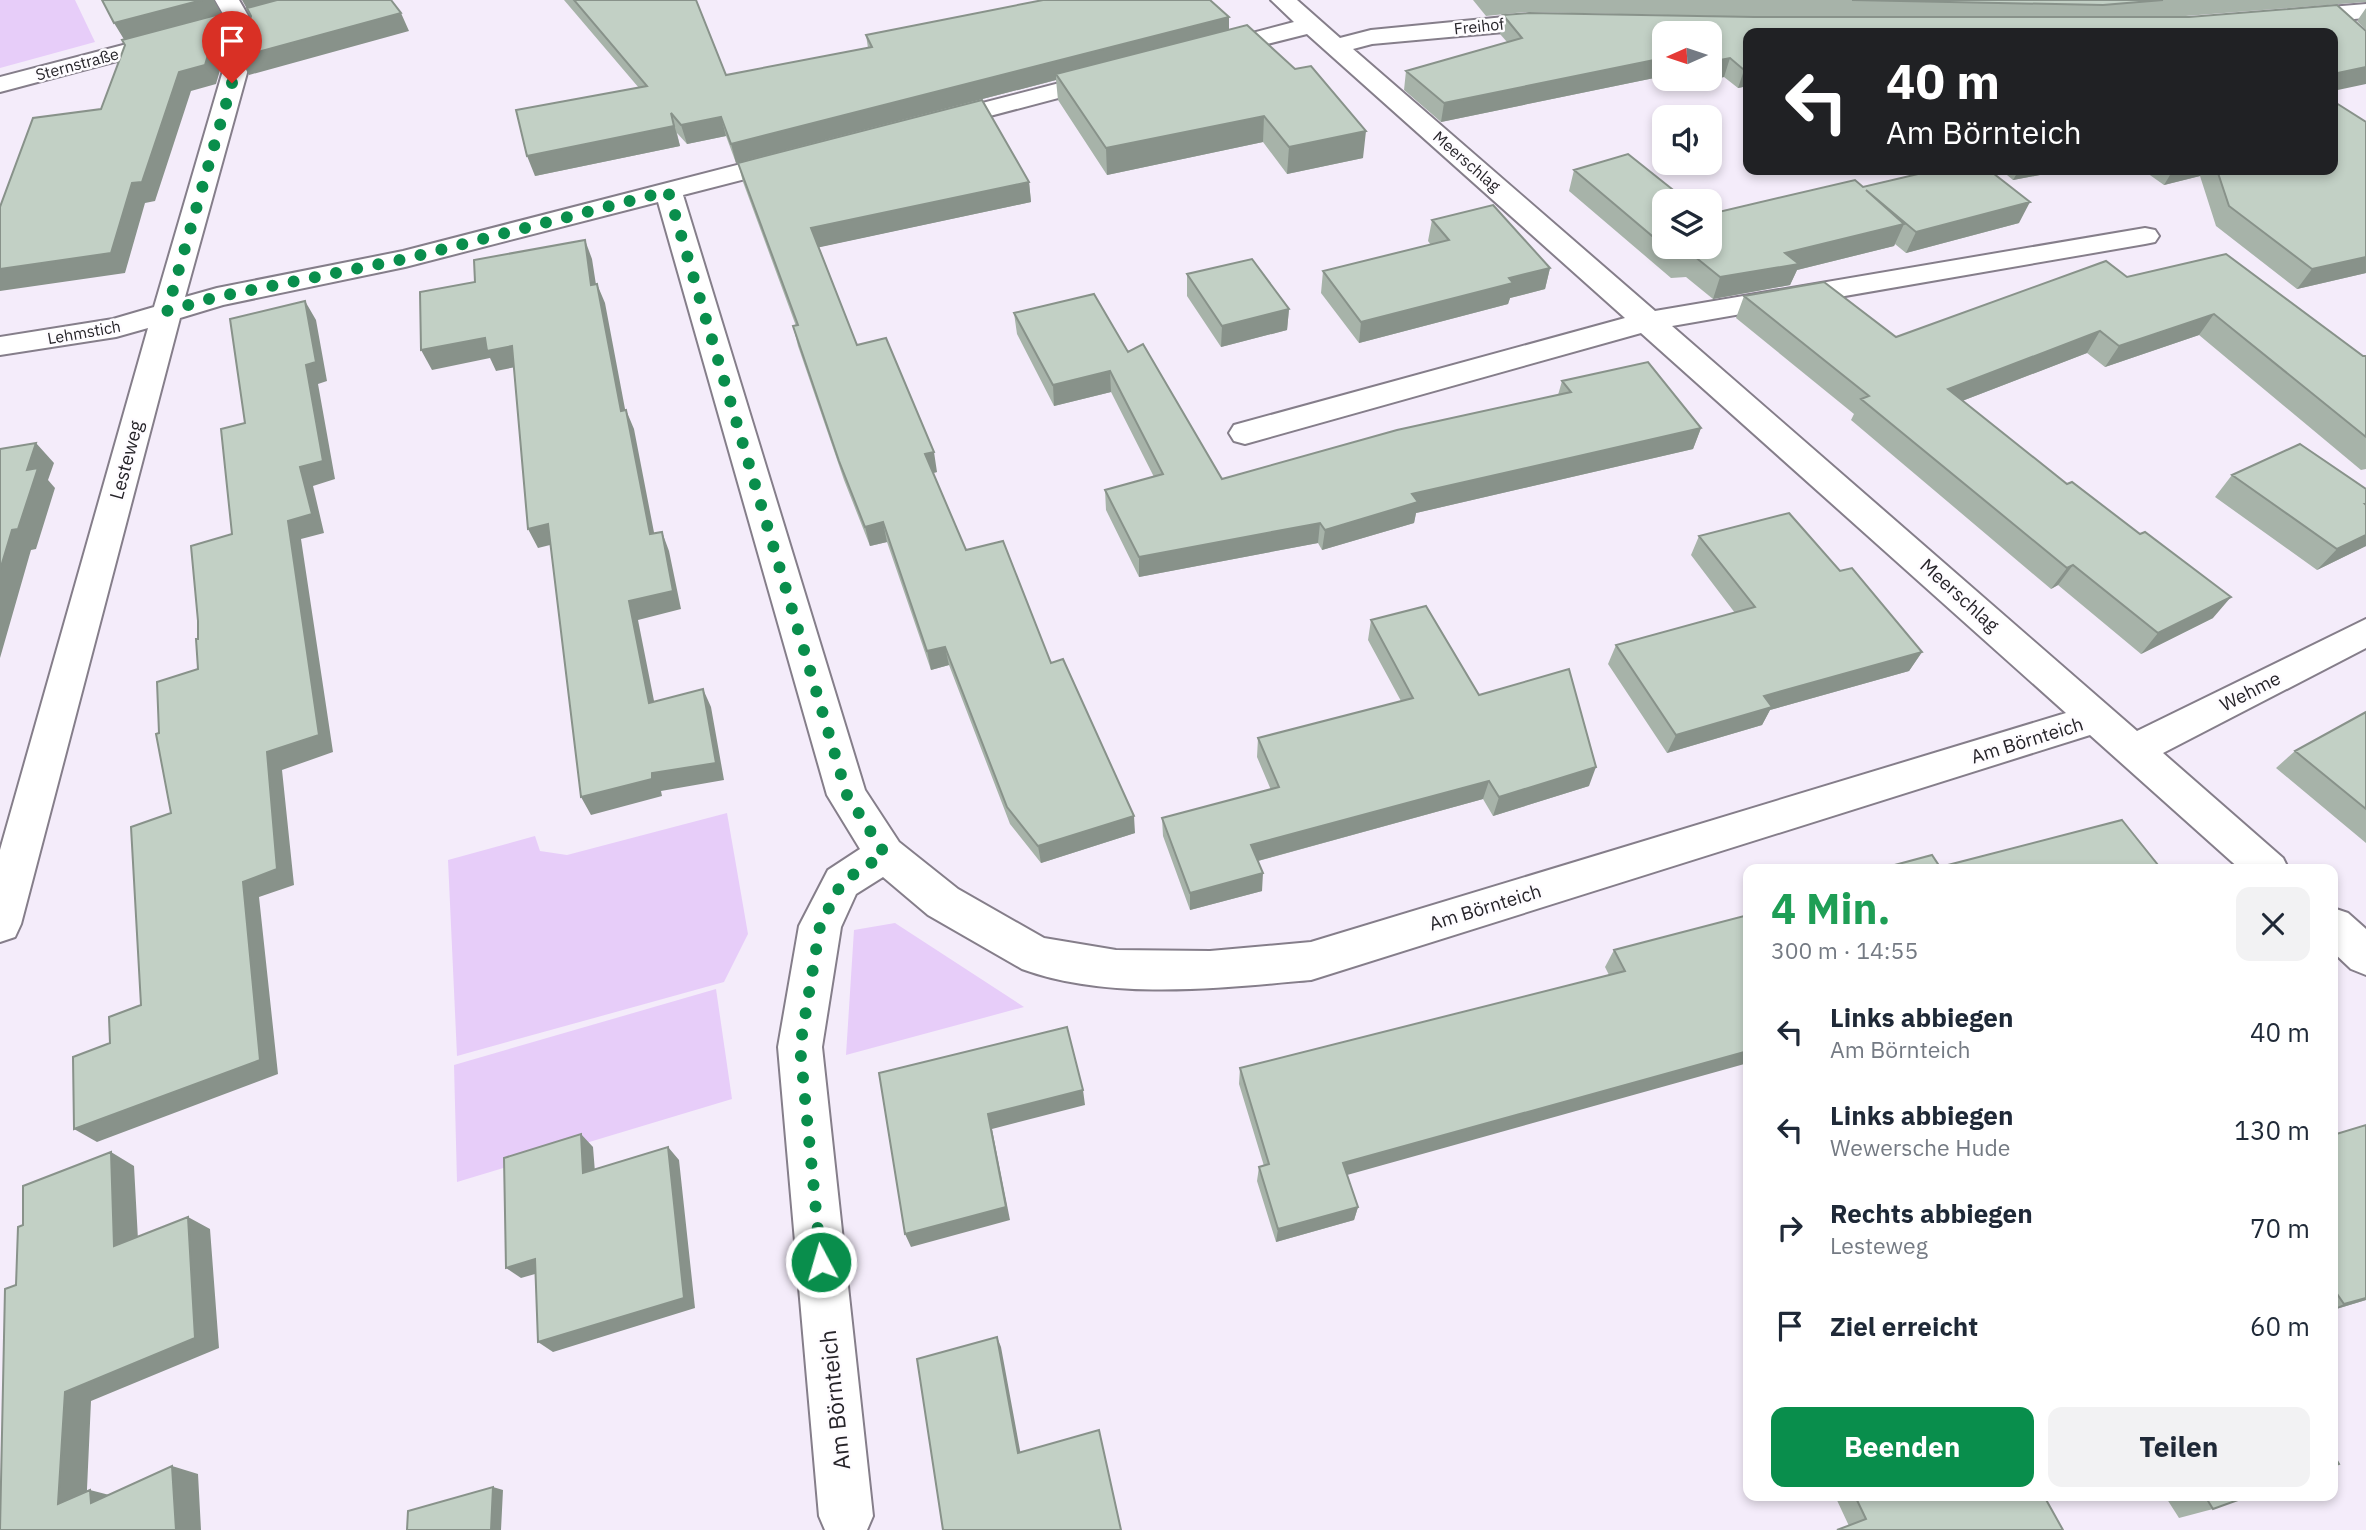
<!DOCTYPE html>
<html lang="de">
<head>
<meta charset="utf-8">
<style>
	:root { --surface:#fff; --page:#f2f2f3; --text:#1f2937; --muted:#747a83; --accent:#098e4c }
	body { margin:0; font-family:"IBM Plex Sans",sans-serif; background:var(--page); color:var(--text); height:100vh; display:flex; flex-direction:column; font-size:26px; white-space:nowrap }
	* { box-sizing:border-box; margin:0 }
	p { font-size:23px; color:var(--muted) }
	.icon { flex:none; width:38px; height:38px; fill:none; stroke:currentColor; stroke-width:2; stroke-linecap:round; stroke-linejoin:round }
	.map { position:relative; flex:1; overflow:hidden }
	.details { position:absolute; left:1743px; top:864px; width:595px; height:637px; display:flex; flex-direction:column; background:var(--surface); border-radius:14px; box-shadow:0 4px 10px #0003 }
	.details>* { flex:none }
	.guide { position:absolute; left:1743px; top:28px; width:595px; height:147px; border-radius:14px; box-shadow:0 4px 10px #0003; background:#202124; color:#fff; overflow:hidden }
	.needle { width:46px; rotate:267deg }
	.tools { position:absolute; left:1652px; top:21px; display:grid; gap:14px }
	.tools a { display:grid; place-items:center; width:70px; height:70px; border-radius:14px; background:var(--surface); box-shadow:0 4px 10px #0003; font-size:35px }
	.pin { position:absolute; display:grid; place-items:center; width:60px; height:60px; color:#fff; margin:-72px -30px; border-radius:50% 50% 50% 0; rotate:-45deg; box-shadow:0 0 7px #0007 }
	.pin .icon { rotate:45deg }
	.me { position:absolute; width:77px; margin:-38px; rotate:354deg; stroke-linejoin:round; filter:drop-shadow(0 0 5px #0008) }
	.turn { display:flex; align-items:center; gap:24px; height:147px; padding:0 28px; font-size:32px }
	.turn .icon { width:91px; height:91px; stroke-width:2.5 }
	.turn b { display:block; font-size:49px; line-height:60px }
	.round { display:grid; place-items:center; flex:none; width:74px; height:74px; border-radius:14px; background:var(--page) }
	.head { display:flex; align-items:center; justify-content:space-between; height:119px; padding:0 28px }
	h1 { font-size:42px; font-weight:800; line-height:52px; color:#1e9e55 }
	.cta { display:flex; gap:14px; margin-top:auto; padding:14px 28px }
	.cta a { flex:1; height:80px; border-radius:14px; background:var(--accent); color:#fff; font-size:28px; font-weight:800; line-height:80px; text-align:center }
	.cta a+a { background:var(--page); color:var(--text) }
	ul { padding:0; list-style:none }
	li { display:flex; align-items:center; gap:21px; height:98px; padding:0 28px }
	li div { flex:1 }
	li b { display:block; font-size:26px }
	li em { font-style:normal }
	.map>svg:first-child { display:block }
	.green { fill:#e7cdf9 }
	.lines { fill:none; stroke-linecap:round; stroke-linejoin:round }
	.minor-casing { stroke:#857e8a; stroke-width:4 }
	.minor { fill:#fff; fill-rule:evenodd }
	.wall { fill:#a7b3a9; fill-rule:evenodd }
	.shaded-wall { fill:#88928a }
	.building { fill:#c2d0c5; stroke:#88928a; stroke-width:2 }
	.route { stroke:#098e4c; stroke-width:12; stroke-dasharray:0 21.6 }
	.labels { text-anchor:middle; stroke-width:5; stroke-linejoin:round; paint-order:stroke }
	.far-street-label { font-size:16px; fill:#262429; stroke:#fefcff }
	.street-label { font-size:19px; fill:#262429; stroke:#fefcff }
	.near-street-label { font-size:23px; fill:#262429; stroke:#fefcff }
</style>
</head>
<body>
<div class="map">
<svg width="2366" height="1530" viewBox="0 0 2366 1530">
	<rect width="100%" height="100%" fill="#f4ecfa"/>
	<!-- green -->
	<path class="green" d="M0 0H75L95 42 0 68Z
		M727 813 748 934 724 982 457 1056 448 860 535 836 540 851 567 855Z
		M895 923 1024 1007 846 1055 854 930Z
		M716 989 732 1099 457 1182 454 1065Z"/>
	<g class="lines">
		<defs>
			<path id="minor" d="M215 0H239L258 33 185 297 217 288 403 251 791 151 800 153 804 159 800 165 683 195 865 790 899 842 958 889 1044 938 1116 950 1210 951 1311 942 2066 713 1641 333 1245 444 1234 441 1229 433 1234 425 1625 318 1307 34 1212 58 1203 56 1200 51 1203 46 1294 22 1271 0H1297L1340 38 1371 30 1525 15 1560 17 1564 22 1560 27 1372 44 1353 49 1655 311 2145 228 2155 230 2159 236 2155 242 2145 244 1672 326 2137 731 2366 619V648L2163 753 2283 858 2289 870H2241L2090 735 1311 980C1221 988 1109 1001 1022 969L928 915 883 877 856 894 841 927 822 1047 873 1516 867 1530H825L819 1516 778 1047 799 926 828 870 860 849 827 795 658 202 405 267 223 305 180 318 21 924 15 937 0 942V850L148 328 116 337 0 355V337L113 319 154 307 234 33Z
				M2366 4V18L2294 24 2286 22 2282 17 2286 12 2294 10Z
				M173 32 181 34 185 39 181 44 0 92V77Z
				M1106 71 1115 73 1118 78 1115 83 937 130 928 127 924 122 928 117Z
				M2333 908 2348 913 2366 929V975L2351 969 2333 952Z"/>
		</defs>
		<!-- minor casing -->
		<use href="#minor" class="minor-casing"/>
		<!-- minor -->
		<use href="#minor" class="minor"/>
	</g>
	<!-- wall -->
	<path class="wall" d="M564 0H696L726 75 868 48 866 35 1229 30 1363 158 1287 174 1263 142 1107 175 1058 100 1056 80 736 163 726 136 687 144 677 133 680 146 535 176 639 88Z
		M1473 0H2366V2L2173 17 2366 31 1748 33V86L1738 88 1724 77 1673 88 1659 77 1441 122 1404 90 1406 71 1507 42 1500 34 1503 15 1762 17 1525 12 1486 16ZM1664 33 1710 79H1664Z
		M2366 8V30L2357 21Z
		M2366 122V273L2297 289 2216 226 2200 176 2164 185 2147 173 2141 174 2135 170H2333Z
		M738 163 1029 182 1031 202 819 247 857 345 937 472 933 473 966 550 1051 663 1135 833 1041 863 1010 824 949 665 931 670 887 542 870 546 844 480 798 346 793 326H796L743 182Z
		M1574 170 1664 201V247H1710L1863 187 2019 223 1906 253 1895 244 1894 246 1797 270 1790 285 1713 299 1686 277 1671 278 1569 191Z
		M2001 170H2066L2013 180Z
		M1432 220 1550 268 1545 289 1510 298 1508 304 1359 343 1321 293 1323 271 1431 245 1428 241Z
		M1187 274 1289 309 1287 330 1221 347 1187 296Z
		M2127 277 2363 356H2366V469L2361 470 2199 335 2105 367 2087 353 1962 401 2213 618 2141 654 2058 585 2051 589 1851 420 1854 414 1736 318 1744 296 1896 337Z
		M1014 313 1128 352 1222 479 1558 395 1562 381 1701 428 1693 449 1416 513 1414 523 1322 550 1318 543 1139 577 1106 510 1105 490 1154 477 1111 392 1054 406 1017 334Z
		M2232 475 2366 546 2317 570 2215 497Z
		M1699 536 1840 571 1922 652 1909 671 1770 710 1762 725 1667 753 1608 664 1616 645 1735 613 1691 555Z
		M1371 620 1479 695 1589 786 1493 816 1483 799 1258 861 1262 891 1190 910 1163 836 1162 818 1271 790 1257 757 1258 738 1401 701 1368 640Z
		M2366 712V843L2276 768 2295 751Z
		M1748 915 1347 1175 1358 1207 1354 1220 1276 1242 1257 1181 1259 1167 1264 1166 1239 1084 1240 1068 1609 975 1605 967 1614 950Z
		M2366 1125V1300L2333 1310V1135Z
		M1835 1496H2044L1849 1526Z
		M2165 1496H2249L2213 1509 2179 1518Z"/>
	<!-- shaded-wall -->
	<path class="shaded-wall" d="M202 0H214L231 33 216 84 191 91 155 201 145 203 125 273 0 291V269L132 183 125 41 114 23Z
		M242 0H281L247 9Z
		M401 13 409 31 249 75 239 57Z
		M1229 17V36L1056 74V80L736 163 731 144Z
		M1664 58 1659 77 1441 122 1444 103Z
		M1730 58 1724 77 1673 88 1675 79H1710V62Z
		M2366 67V84L2333 91V74Z
		M1748 69V86L1738 88 1744 70Z
		M671 113 680 146 535 176 527 156Z
		M1264 116 1263 142 1107 175 1106 148Z
		M721 117 726 136 687 144 681 125Z
		M1366 131 1363 158 1287 174 1289 147Z
		M2019 170H2066L2013 180Z
		M2143 170H2149L2147 173 2141 174Z
		M2173 170H2204L2200 176 2164 185Z
		M1029 182 1031 202 816 248 811 228Z
		M2030 202 2019 223 1906 253 1916 232Z
		M1904 224 1894 246 1797 270 1790 285 1713 299 1720 277 1785 253Z
		M585 240 592 259 599 304 591 285Z
		M2366 257V273L2297 289 2312 269Z
		M1550 268 1545 289 1510 298 1508 304 1359 343 1361 322 1509 278Z
		M597 284 605 303 629 430 621 411Z
		M305 301 316 320 327 381 318 384 335 479 313 486 324 533 301 539 333 752 282 770 294 885 259 897 278 1074 97 1142 74 1129 243 882 267 752 288 521 300 467 306 365Z
		M1289 309 1287 330 1221 347 1222 326Z
		M2214 314 2199 335 2105 367 2119 346Z
		M2100 331 2087 353 1936 411 1948 389Z
		M485 338 512 346 521 366 496 371 490 358 432 370 421 350Z
		M1110 371 1111 392 1054 406 1053 385Z
		M626 410 634 429 658 553 650 534Z
		M1701 428 1693 449 1416 513 1414 523 1322 550 1325 530 1412 494Z
		M36 443 54 463 48 480 55 488 36 549 31 550 0 658V570L27 470Z
		M934 452 937 472 929 474 925 454Z
		M883 522 887 542 870 546 865 527Z
		M1320 523 1318 543 1139 577V557Z
		M548 524 558 543 538 548 528 529Z
		M662 532 669 551 681 609 638 620 658 721 649 703 629 601Z
		M2366 535V546L2317 570 2337 549Z
		M2073 565 2058 585 2051 589 2067 568Z
		M2231 597 2213 618 2141 654 2158 633Z
		M945 647 949 665 931 670 927 651Z
		M1922 652 1909 671 1770 710 1762 725 1667 753 1676 735 1764 696Z
		M703 689 711 707 724 780 661 791 662 796 591 815 581 797 652 773Z
		M1596 767 1589 786 1493 816 1499 797Z
		M1489 781 1483 799 1250 863 1251 845Z
		M1134 816 1135 833 1041 863 1038 846Z
		M1263 873 1262 891 1190 910V893Z
		M1748 1051V1063L1340 1177 1343 1163Z
		M1083 1090 1085 1105 992 1129 1010 1220 911 1247 905 1234 988 1114Z
		M581 1134 593 1147 596 1185 583 1173Z
		M668 1147 679 1160 695 1308 553 1352 538 1342Z
		M111 1152 134 1166 139 1258 114 1246Z
		M1358 1207 1354 1220 1276 1242 1278 1229Z
		M188 1217 210 1229 219 1348 91 1401 86 1511 58 1504 65 1392Z
		M535 1259 549 1270 521 1278 506 1268Z
		M2366 1298V1300L2333 1310V1309L2344 1304Z
		M997 1337 1001 1347 1022 1461 1018 1453Z
		M172 1466 198 1474 201 1530H176Z
		M493 1487 503 1490 501 1530H491Z
		M90 1490 117 1497 91 1503Z"/>
	<!-- building -->
	<path class="building" d="M102 0H202L114 23Z
		M277 0H391L401 13 239 57 251 16 247 8Z
		M574 0H696L726 75 872 47 866 35 1043 0H1210L1229 17 731 144 721 117 681 125 671 113 674 126 527 156 516 110 647 86Z
		M1852 0H2163L2103 5Z
		M2337 5 2366 31V67L2333 74V33H1748V69L1744 70 1730 58 1710 62V33H1664V58L1444 103 1406 71 1522 38 1503 15 1529 13 1754 17H2189Z
		M220 14 205 65 179 72 142 182 132 183 111 253 0 269V207L33 118 101 109 125 45 122 40Z
		M1247 25 1295 69 1311 66 1366 131 1289 147 1264 116 1106 148 1056 74Z
		M982 100 1029 182 811 228 857 345 886 338 934 452 925 454 966 550 1003 541 1051 663 1063 659 1134 816 1038 846 1007 807 945 647 927 651 883 522 865 527 839 461 793 326 798 325 738 163Z
		M2333 101 2366 122V257L2312 269 2229 206 2217 170H2333Z
		M1628 154 1687 201H1664V246L1574 170Z
		M1935 170H1989L2030 202 1916 232 1866 190 1904 224 1785 253 1799 264 1720 277 1694 256 1678 257 1665 247H1710V214L1855 180 1863 187Z
		M1493 205 1550 268 1509 278 1513 283 1361 322 1323 271 1449 240 1432 220Z
		M585 240 591 285 597 284 621 411 626 410 650 534 662 532 673 591 629 601 649 703 703 689 716 763 652 773V779L581 797 548 524 528 529 512 346 487 351 485 338 421 350 420 292 475 282 474 260Z
		M2226 254 2363 356H2366V437L2214 314 2119 346 2100 331 1948 389 2067 484 2072 482 2140 534 2145 532 2231 597 2158 633 2073 565 2067 568 1861 399 1869 396 1744 296 1824 282 1896 337 2106 261 2127 277Z
		M1252 259 1289 309 1222 326 1187 274Z
		M1094 294 1128 352 1143 344 1222 479 1397 430 1571 392 1562 381 1648 362 1701 428 1412 494 1418 502 1325 530 1320 523 1139 557 1105 490 1163 474 1110 371 1053 385 1014 313Z
		M305 301 316 362 306 365 323 461 300 467 312 514 288 521 319 735 267 752 277 869 243 882 260 1060 74 1129 73 1057 110 1043 109 1017 141 1005 131 827 171 813 156 734 159 733 157 682 198 669 196 639H198V621L191 546 232 534 221 429 245 423 230 319Z
		M36 443 27 470 38 468 18 529 12 530 0 570V449Z
		M2300 444 2366 489V504H2365L2366 505V535L2337 549 2232 475Z
		M1789 513 1840 571 1852 568 1922 652 1764 696 1772 707 1676 735 1616 645 1755 607 1699 536Z
		M1426 606 1479 695 1569 669 1596 767 1499 797 1489 781 1251 845 1263 873 1190 893 1162 818 1279 787 1258 738 1413 698 1371 620Z
		M2366 712V809L2295 751Z
		M2122 820 2162 870H1876L1932 855 1940 867Z
		M1748 915V1051L1343 1163 1358 1207 1278 1229 1259 1167 1269 1164 1240 1068 1625 971 1614 950Z
		M1067 1027 1083 1090 988 1114 1006 1207 905 1234 879 1073Z
		M2366 1125V1298L2344 1304 2333 1288V1135Z
		M581 1134 583 1173 668 1147 684 1298 538 1342 535 1259 506 1268 504 1158Z
		M111 1152 114 1246 188 1217 195 1338 65 1392 58 1504 90 1490 91 1503 172 1466 176 1530H0L5 1289 16 1285 18 1227 23 1225V1186Z
		M997 1337 1018 1453 1099 1430 1121 1530H943L917 1359Z
		M2333 1454 2339 1464 2333 1466Z
		M493 1487 491 1530H407L408 1511Z
		M1855 1496H2044L2063 1530H1837L1866 1519Z
		M2205 1496H2249L2213 1509Z"/>
	<g class="lines">
		<!-- route -->
		<path class="route" d="M232 83 167 311 216 297 405 259 668 191 847 795 885 854 842 882 820 926 800 1047 821 1262"/>
	</g>
	<g class="labels">
		<!-- far-street labels -->
		<g class="far-street-label">
			<text transform="translate(1479 26) rotate(-6)" y="6">Freihof</text>
			<text transform="translate(77 64) rotate(-15)" y="6">Sternstraße</text>
			<text transform="translate(1467 161) rotate(41)" y="6">Meerschlag</text>
			<text transform="translate(84 332) rotate(-10)" y="6">Lehmstich</text>
		</g>
		<!-- street labels -->
		<g class="street-label">
			<text transform="translate(126 460) rotate(-75)" y="7">Lesteweg</text>
			<text transform="translate(1960 595) rotate(42)" y="7">Meerschlag</text>
			<text transform="translate(2250 691) rotate(-27)" y="7">Wehme</text>
			<text transform="translate(2027 740) rotate(-17)" y="7">Am Börnteich</text>
			<text transform="translate(1485 907) rotate(-17)" y="7">Am Börnteich</text>
		</g>
		<!-- near-street labels -->
		<g class="near-street-label">
			<text transform="translate(835 1400) rotate(-96)" y="8">Am Börnteich</text>
		</g>
	</g>
</svg>
<div class="tools">
<a><svg class="needle" viewBox="-14 -14 28 28"><path d="M0-13l5 13h-10z" fill="#e53935"/><path d="M0 13l5-13h-10z" fill="#747a83"/></svg></a>
<a><svg class="icon" aria-label="sound" viewBox="0 0 24 24"><path d="M4 9h4l5-4v14l-5-4H4zM17 9q2 3 0 6"/></svg></a>
<a><svg class="icon" aria-label="layers" viewBox="0 0 24 24"><path d="M12 4l9 5-9 5-9-5zM3 14l9 5 9-5"/></svg></a>
</div>
<div class="pin" style="left:232px;top:83px;background:#d93025"><svg class="icon" aria-label="arrive" viewBox="0 0 24 24"><path d="M6 21V4h12l-3 4 3 4H6"/></svg></div>
<svg class="me" style="left:821px;top:1262px" viewBox="-20 -20 40 40"><circle r="17" fill="#098e4c" stroke="#fff" stroke-width="3"/><path d="M0-11L8 9 0 5-8 9z" fill="#fff"/></svg>
<div class="guide">
<div class="turn"><svg class="icon" aria-label="left" viewBox="0 0 24 24"><path d="M17 20v-9H6M10 6l-5 5 5 5"/></svg><div><b>40 m</b>Am Börnteich</div></div>
</div>
<section class="details">
<div class="head"><div><h1>4 Min.</h1><p>300 m · 14:55</p></div><a class="round"><svg class="icon" aria-label="close" viewBox="0 0 24 24"><path d="M6 6l12 12M18 6L6 18"/></svg></a></div>
<ul>
<li><svg class="icon" aria-label="left" viewBox="0 0 24 24"><path d="M17 20v-9H6M10 6l-5 5 5 5"/></svg><div><b>Links abbiegen</b><p>Am Börnteich</p></div><em>40 m</em></li>
<li><svg class="icon" aria-label="left" viewBox="0 0 24 24"><path d="M17 20v-9H6M10 6l-5 5 5 5"/></svg><div><b>Links abbiegen</b><p>Wewersche Hude</p></div><em>130 m</em></li>
<li><svg class="icon" aria-label="right" viewBox="0 0 24 24"><path d="M7 20v-9h11M14 6l5 5-5 5"/></svg><div><b>Rechts abbiegen</b><p>Lesteweg</p></div><em>70 m</em></li>
<li><svg class="icon" aria-label="arrive" viewBox="0 0 24 24"><path d="M6 21V4h12l-3 4 3 4H6"/></svg><div><b>Ziel erreicht</b></div><em>60 m</em></li>
</ul>
<div class="cta"><a>Beenden</a><a>Teilen</a></div>
</section>
</div>
</body>
</html>
